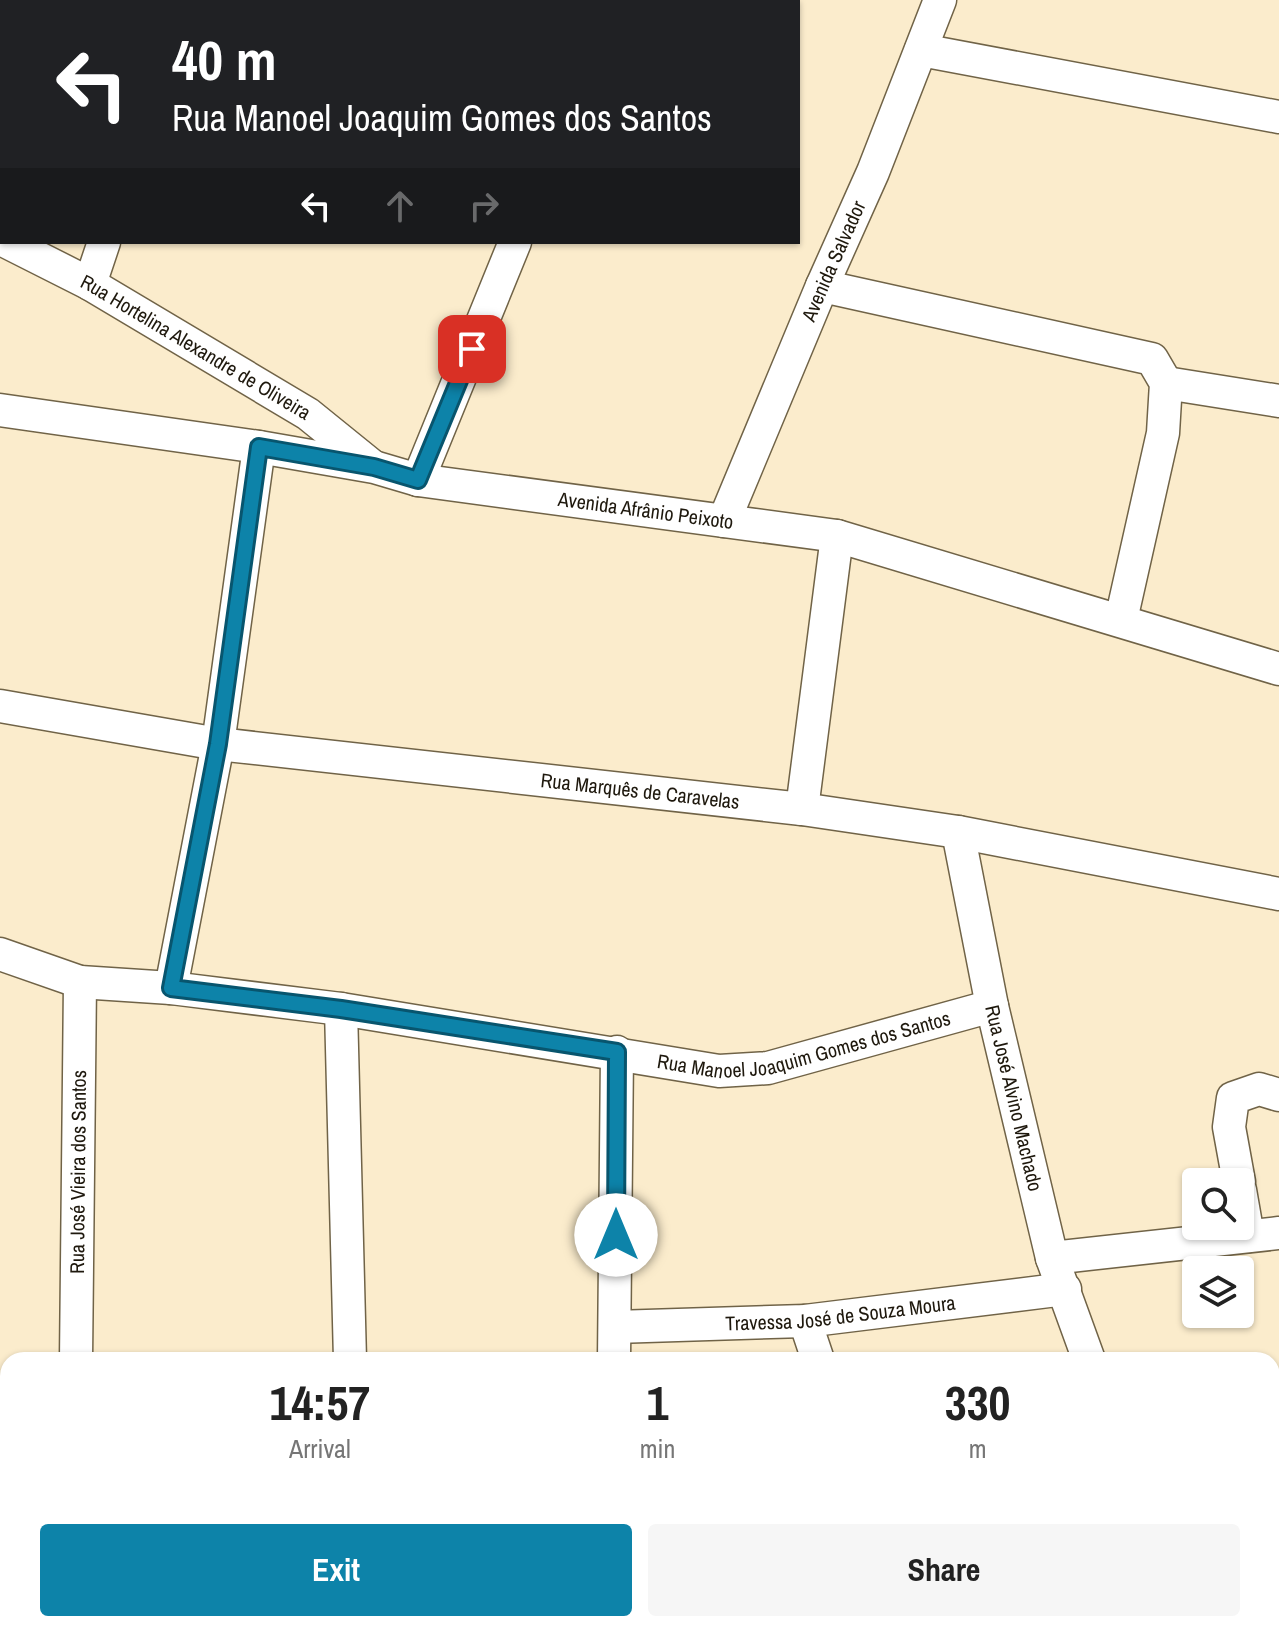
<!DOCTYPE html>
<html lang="en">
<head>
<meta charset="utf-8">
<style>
	:root { --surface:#fff; --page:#f6f6f6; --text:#222; --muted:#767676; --accent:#0d83a9 }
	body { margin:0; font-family:"Archivo Narrow",sans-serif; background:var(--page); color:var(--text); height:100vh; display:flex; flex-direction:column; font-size:30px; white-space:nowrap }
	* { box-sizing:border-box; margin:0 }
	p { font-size:26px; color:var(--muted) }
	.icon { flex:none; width:44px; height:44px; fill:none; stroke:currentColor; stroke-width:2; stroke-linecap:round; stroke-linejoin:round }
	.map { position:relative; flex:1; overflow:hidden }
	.details { position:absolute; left:0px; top:1352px; width:1280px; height:280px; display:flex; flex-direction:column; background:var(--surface); border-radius:24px 24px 0 0; box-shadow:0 2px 6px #0004 }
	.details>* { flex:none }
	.top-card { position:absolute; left:0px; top:0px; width:800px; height:244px; box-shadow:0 2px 6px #0004; background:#202124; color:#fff; overflow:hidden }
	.controls { position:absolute; left:1182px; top:1168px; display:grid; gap:16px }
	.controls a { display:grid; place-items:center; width:72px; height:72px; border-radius:8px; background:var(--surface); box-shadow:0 2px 6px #0004; font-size:40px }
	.pin { position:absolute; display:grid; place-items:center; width:68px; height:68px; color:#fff; margin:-34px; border-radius:16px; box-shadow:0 4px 12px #0006 }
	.me { position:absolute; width:88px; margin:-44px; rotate:0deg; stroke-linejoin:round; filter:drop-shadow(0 0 6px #0008) }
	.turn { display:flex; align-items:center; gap:28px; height:168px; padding:0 40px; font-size:36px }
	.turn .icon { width:104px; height:104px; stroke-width:2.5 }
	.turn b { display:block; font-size:56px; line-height:68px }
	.lanes { display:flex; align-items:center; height:76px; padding:0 40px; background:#0003; justify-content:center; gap:40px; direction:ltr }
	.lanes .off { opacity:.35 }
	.eta { display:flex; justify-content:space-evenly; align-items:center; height:136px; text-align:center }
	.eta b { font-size:48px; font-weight:700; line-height:56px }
	.cta { display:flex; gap:16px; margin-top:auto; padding:16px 40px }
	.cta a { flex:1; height:92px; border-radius:8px; background:var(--accent); color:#fff; font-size:32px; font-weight:700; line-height:92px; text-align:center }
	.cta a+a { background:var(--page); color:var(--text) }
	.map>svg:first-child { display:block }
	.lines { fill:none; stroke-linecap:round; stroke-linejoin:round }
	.minor-casing { stroke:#706347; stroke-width:35 }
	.minor { stroke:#fff; stroke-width:32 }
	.route-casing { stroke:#08556e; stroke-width:20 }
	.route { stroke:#0d83a9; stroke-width:14 }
	.labels { text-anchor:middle; stroke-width:6; stroke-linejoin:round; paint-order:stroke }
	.street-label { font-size:20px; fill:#1e180d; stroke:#fdfaf4 }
</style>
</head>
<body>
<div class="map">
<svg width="1279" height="1632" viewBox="0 0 1279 1632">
	<rect width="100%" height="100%" fill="#fbeccc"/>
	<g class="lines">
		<defs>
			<g id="minor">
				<path d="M199 0 203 2"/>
				<path d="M321 2V0"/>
				<path d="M614 2 615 0"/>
				<path d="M921 50 1279 117"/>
				<path id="s1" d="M7 242 90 284 308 414 371 465"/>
				<path d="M90 284 104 242"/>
				<path d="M822 286 1152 359 1166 383 1163 433 1121 620"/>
				<path d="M1166 383 1279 401"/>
				<path id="s2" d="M0 410 259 447 374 467 418 480 837 536 1279 669"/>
				<path d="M418 480 515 242"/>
				<path id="s3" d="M724 521 822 286 873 172 940 0"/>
				<path id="s4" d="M0 706 218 744 802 809 958 832 1279 894"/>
				<path d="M802 809 837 536"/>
				<path id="s5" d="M958 832 992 1006 1052 1258 1089 1360"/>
				<path id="s6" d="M0 954 80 982 171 988 341 1009 719 1071 768 1068 992 1006"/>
				<path d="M171 988 218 744 259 447"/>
				<path d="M341 1009 350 1360"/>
				<path d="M1239 1182 1229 1127 1233 1098 1259 1089 1279 1095"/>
				<path d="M1240 1190 1248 1236"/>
				<path d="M1052 1258 1279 1233"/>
				<path d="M805 1321 818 1360"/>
				<path id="s7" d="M615 1327 805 1321 1065 1289"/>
				<path id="s8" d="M76 1360 80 982"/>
				<path d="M614 1360 617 1052"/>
				<path d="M83 1624 84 1632"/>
				<path d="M361 1624V1632"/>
				<path d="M608 1624 612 1632"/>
				<path d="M911 1624 914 1632"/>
				<path d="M1179 1624 1182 1632"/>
				<path d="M941 1632 1038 1624"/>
			</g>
		</defs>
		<!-- minor casing -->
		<use href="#minor" class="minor-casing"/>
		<!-- minor -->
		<use href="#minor" class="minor"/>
	</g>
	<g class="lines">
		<defs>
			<path id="route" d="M472 349 418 480 374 467 259 447 218 744 171 988 341 1009 617 1052 616 1235"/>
		</defs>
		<!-- route casing -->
		<use href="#route" class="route-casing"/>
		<!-- route -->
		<use href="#route" class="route"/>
	</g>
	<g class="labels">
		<!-- street labels -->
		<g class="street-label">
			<text dy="7" stroke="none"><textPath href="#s3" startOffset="282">Avenida Salvador</textPath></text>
			<text dy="7" stroke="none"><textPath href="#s1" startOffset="216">Rua Hortelina Alexandre de Oliveira</textPath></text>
			<text dy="7" stroke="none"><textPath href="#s2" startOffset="654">Avenida Afrânio Peixoto</textPath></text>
			<text dy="7" stroke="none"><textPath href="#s4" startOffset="646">Rua Marquês de Caravelas</textPath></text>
			<text dy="7" stroke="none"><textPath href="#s6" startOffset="818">Rua Manoel Joaquim Gomes dos Santos</textPath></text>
			<text dy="7" stroke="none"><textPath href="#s5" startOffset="272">Rua José Alvino Machado</textPath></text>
			<text dy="7" stroke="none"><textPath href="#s8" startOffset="188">Rua José Vieira dos Santos</textPath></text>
			<text dy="7" stroke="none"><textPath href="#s7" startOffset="226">Travessa José de Souza Moura</textPath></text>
		</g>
	</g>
</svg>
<div class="controls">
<a><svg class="icon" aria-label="search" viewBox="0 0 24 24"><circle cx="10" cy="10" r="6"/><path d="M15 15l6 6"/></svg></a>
<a><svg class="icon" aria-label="layers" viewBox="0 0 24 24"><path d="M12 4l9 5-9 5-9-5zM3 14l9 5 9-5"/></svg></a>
</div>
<div class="pin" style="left:472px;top:349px;background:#d93025"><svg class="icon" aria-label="arrive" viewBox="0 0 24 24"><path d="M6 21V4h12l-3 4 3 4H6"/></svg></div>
<svg class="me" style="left:616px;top:1235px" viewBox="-20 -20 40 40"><circle r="19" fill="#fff"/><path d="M0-13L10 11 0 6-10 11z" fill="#0d83a9"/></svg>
<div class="top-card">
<div class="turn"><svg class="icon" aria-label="left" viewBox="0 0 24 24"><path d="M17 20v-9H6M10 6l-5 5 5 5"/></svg><div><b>40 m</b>Rua Manoel Joaquim Gomes dos Santos</div></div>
<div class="lanes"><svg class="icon" aria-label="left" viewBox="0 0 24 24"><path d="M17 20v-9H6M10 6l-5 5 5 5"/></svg><svg class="icon off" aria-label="ahead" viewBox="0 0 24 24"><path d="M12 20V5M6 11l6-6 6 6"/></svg><svg class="icon off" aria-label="right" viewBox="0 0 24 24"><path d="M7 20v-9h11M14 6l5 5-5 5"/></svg></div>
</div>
<section class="details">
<div class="eta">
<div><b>14:57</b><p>Arrival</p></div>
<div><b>1</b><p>min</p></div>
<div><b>330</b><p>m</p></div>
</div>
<div class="cta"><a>Exit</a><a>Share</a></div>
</section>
</div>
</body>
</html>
